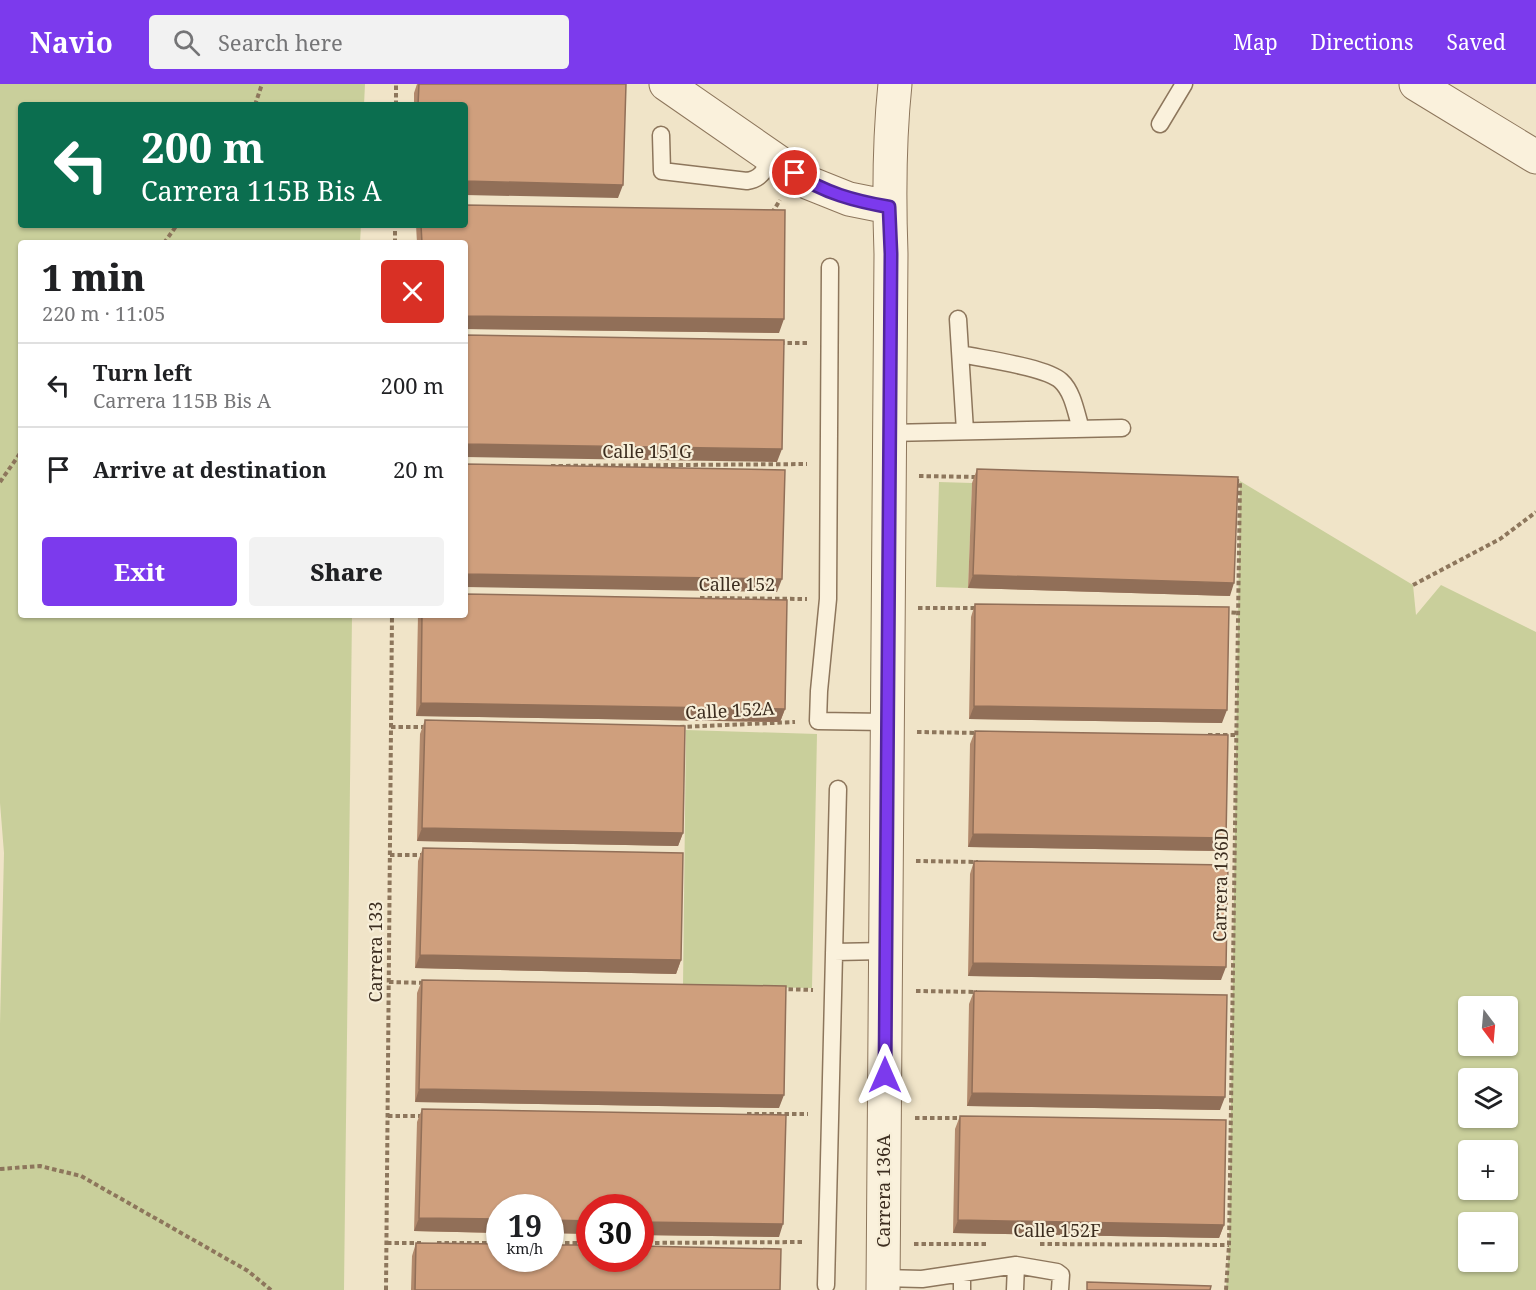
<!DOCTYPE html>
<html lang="en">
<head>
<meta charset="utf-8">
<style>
	:root { --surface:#fff; --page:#f2f2f2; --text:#202124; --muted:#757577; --line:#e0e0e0; --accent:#7c3aed }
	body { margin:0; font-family:"Noto Serif",serif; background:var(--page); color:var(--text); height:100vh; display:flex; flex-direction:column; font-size:22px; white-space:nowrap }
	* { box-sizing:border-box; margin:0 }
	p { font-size:20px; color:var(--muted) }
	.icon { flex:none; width:33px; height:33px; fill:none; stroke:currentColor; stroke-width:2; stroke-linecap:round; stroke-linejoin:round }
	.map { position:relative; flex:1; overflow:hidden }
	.drawer { position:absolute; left:18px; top:156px; width:450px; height:378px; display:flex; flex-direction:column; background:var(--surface); border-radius:6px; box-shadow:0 2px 4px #0004 }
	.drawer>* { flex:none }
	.guide { position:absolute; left:18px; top:18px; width:450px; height:126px; border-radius:6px; box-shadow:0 2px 4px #0004; background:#0b6e4f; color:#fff; overflow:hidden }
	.needle { width:39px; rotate:164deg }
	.fabs { position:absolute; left:1458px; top:912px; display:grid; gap:12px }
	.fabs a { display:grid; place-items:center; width:60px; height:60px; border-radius:6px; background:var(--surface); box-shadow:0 2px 4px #0004; font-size:30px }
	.speed { position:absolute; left:486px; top:1110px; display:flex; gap:12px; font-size:30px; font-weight:700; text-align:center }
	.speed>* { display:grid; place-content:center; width:78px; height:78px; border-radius:50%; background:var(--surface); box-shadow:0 2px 4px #0004; line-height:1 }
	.speed small { font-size:15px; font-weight:400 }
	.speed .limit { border:9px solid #d22; background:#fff; color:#111 }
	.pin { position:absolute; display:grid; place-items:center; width:51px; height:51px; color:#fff; margin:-26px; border:3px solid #fff; border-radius:50%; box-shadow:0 2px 6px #0007 }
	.me { position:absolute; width:66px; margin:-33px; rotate:0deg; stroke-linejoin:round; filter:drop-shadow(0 0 4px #0008) }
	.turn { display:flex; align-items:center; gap:21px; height:126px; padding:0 24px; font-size:27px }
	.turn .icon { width:78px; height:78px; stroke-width:2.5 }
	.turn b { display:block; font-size:42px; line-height:51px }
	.round { display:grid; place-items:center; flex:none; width:63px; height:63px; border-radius:6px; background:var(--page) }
	.head { display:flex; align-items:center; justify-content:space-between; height:102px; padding:0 24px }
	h1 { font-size:36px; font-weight:800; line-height:45px }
	.action { display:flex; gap:12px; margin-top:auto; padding:12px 24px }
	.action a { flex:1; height:69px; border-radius:6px; background:var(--accent); color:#fff; font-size:24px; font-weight:800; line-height:69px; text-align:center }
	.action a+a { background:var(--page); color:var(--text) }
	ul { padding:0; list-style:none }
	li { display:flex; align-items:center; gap:18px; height:84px; padding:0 24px; border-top:2px solid var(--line) }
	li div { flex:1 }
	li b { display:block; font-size:22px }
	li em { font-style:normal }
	header { display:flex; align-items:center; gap:36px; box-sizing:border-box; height:84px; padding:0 30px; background:var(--accent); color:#fff }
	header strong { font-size:28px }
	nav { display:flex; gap:33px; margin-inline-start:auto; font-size:21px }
	.search { width:420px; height:54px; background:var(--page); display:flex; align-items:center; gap:15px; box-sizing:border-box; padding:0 21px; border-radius:6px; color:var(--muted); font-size:22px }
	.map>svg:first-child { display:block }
	.green { fill:#c9cf9b; fill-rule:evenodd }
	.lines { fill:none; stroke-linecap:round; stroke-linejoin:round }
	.service-casing { stroke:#8d765c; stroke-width:19 }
	.minor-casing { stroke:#8d765c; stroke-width:35 }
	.path { stroke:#8d765c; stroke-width:4; stroke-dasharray:4.5 3; stroke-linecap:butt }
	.service { stroke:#faf1dc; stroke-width:16 }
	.minor { stroke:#faf1dc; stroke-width:33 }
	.wall { fill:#b2896c }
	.shaded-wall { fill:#916f58 }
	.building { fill:#cf9f7d; stroke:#916f58; stroke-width:1.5 }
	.route-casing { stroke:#51269a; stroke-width:15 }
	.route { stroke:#7c3aed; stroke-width:10 }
	.labels { text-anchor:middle; stroke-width:4.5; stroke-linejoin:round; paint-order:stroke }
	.street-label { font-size:18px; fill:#3d2e20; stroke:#f7eed8 }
</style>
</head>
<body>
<header>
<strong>Navio</strong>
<div class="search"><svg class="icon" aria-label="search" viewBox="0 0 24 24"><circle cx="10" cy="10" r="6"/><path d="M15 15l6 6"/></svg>Search here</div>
<nav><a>Map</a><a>Directions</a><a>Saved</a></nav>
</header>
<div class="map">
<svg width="1536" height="1206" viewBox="0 0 1536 1206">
	<rect width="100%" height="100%" fill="#f0e4c8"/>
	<!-- green -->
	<path class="green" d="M0 0H365L364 21H21V141H361L360 159H21V531H352L344 1206H0V940L4 769 0 719Z
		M1240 397 1413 501 1416 531 1441 501 1536 548V1206H1226L1229 1161ZM1508 922V962H1468V922ZM1508 994V1034H1468V994ZM1508 1066V1106H1468V1066ZM1468 1138H1508V1178H1468Z
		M939 398 972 399 968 504 936 503Z
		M686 646 817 650 812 904 683 902Z"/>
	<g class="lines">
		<defs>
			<path id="service" d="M1160 40 1184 0
				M661 51 662 87 747 97C762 95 765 85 771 73
				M830 183 828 515 819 607 818 637 886 638
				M958 235 965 347
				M961 270C983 275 1046 283 1061 297 1073 308 1076 329 1081 345
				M888 349 1122 344
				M834 868 885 867
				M883 1194 922 1195 1016 1181 1057 1188 1061 1191 1060 1206
				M826 1201 838 705
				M962 1206V1189
				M1015 1206 1016 1181"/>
			<path id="minor" d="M666 0 809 99 849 115 889 123
				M1416 0 1536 73
				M883 1206 891 170C889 113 889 57 895 0"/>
		</defs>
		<!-- service casing -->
		<use href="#service" class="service-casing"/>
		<!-- minor casing -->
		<use href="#minor" class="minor-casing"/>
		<!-- path -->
		<path class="path" d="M255 21 262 0
			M396 21V0
			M772 129 780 116
			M164 159 177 141
			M395 159V141
			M780 259H809
			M551 382 807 380
			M919 392 977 393
			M0 398 21 368
			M1413 501 1500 455 1536 428
			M700 514 807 515
			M918 524H976
			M1224 528 1238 529
			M391 643H426
			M680 643 795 638
			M917 648 979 649
			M1208 651H1236
			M390 771H423
			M916 777 978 778
			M389 898 426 899
			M781 905 813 906
			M916 907 977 908
			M747 1030H808
			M388 1032H424
			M915 1034H962
			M0 1085 40 1082 81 1092 248 1187 271 1206
			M387 1159H421
			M437 1159H500
			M550 1159H590
			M640 1159 805 1158
			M914 1160H988
			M1040 1160 1229 1161
			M386 1206 392 531
			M1226 1206 1229 1161 1240 397H1234"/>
		<!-- service -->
		<use href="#service" class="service"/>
		<!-- minor -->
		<use href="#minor" class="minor"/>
	</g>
	<!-- wall -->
	<path class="wall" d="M417 0H605L618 114 465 21H414V9Z
		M416 141H465L779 249 465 245V159H417Z
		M977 385 1230 512 968 504 972 399Z
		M975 520 1222 639 969 635 971 533Z
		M418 531H465L785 625 780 638 416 632Z
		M425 636 683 749 678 762 417 757 420 650Z
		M975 647 1221 767 968 763 970 660Z
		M423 764 681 876 676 890 415 884 418 777Z
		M974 777 1221 896 968 892 970 790Z
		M422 896 779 1024 415 1018 417 909Z
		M974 907 1220 1026 967 1022 969 920Z
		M422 1025 779 1153 640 1151V1124H590V1150L550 1149V1124H500V1149L414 1147 417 1038Z
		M960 1032 1224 1141 1219 1154 953 1149 955 1045Z
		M416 1159 780 1206H411L412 1172Z"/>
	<!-- shaded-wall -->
	<path class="shaded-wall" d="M465 97 623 101 618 114 465 111Z
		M465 232 784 235 779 249 465 245Z
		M465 360 782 365 777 378 465 373Z
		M465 490 782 495 777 508 465 503Z
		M973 491 1234 499 1230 512 968 504Z
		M421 619 785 625 780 638 416 632Z
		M974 622 1227 626 1222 639 969 635Z
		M422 744 683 749 678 762 417 757Z
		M973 750 1226 754 1221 767 968 763Z
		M420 871 681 876 676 890 415 884Z
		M973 879 1226 883 1221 896 968 892Z
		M419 1005 784 1011 779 1024 415 1018Z
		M972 1009 1225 1013 1220 1026 967 1022Z
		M419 1134 500 1135V1149L414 1147Z
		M550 1136 590 1137V1150L550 1149Z
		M958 1136 1224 1141 1219 1154 953 1149Z
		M640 1138 783 1140 779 1153 640 1151Z"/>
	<!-- building -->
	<path class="building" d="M419 0H626L623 101 465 97V21H418Z
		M465 121 785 126 784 235 465 232V159H422L421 141H465Z
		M465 251 784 256 782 365 465 360Z
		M465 380 785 386 782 495 465 490Z
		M977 385 1238 393 1234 499 973 491Z
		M465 510 787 516 785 625 421 619 422 531H465Z
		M975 520 1229 523 1227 626 974 622Z
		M425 636 685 642 683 749 422 744Z
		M975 647 1228 651 1226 754 973 750Z
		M423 764 683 769 681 876 420 871Z
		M974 777 1228 781 1226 883 973 879Z
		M422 896 786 902 784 1011 419 1005Z
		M974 907 1227 911 1225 1013 972 1009Z
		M422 1025 786 1031 783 1140 640 1138V1124H590V1137L550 1136V1124H500V1135L419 1134Z
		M960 1032 1226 1036 1224 1141 958 1136Z
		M416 1159 500 1160V1174H550V1161H590V1174H640V1162L781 1165 780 1206H415Z
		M1087 1198 1211 1202 1210 1206H1087Z"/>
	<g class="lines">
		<defs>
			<path id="route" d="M795 89C824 109 855 117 889 123L891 170 885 991"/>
		</defs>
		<!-- route casing -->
		<use href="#route" class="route-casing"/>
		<!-- route -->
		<use href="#route" class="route"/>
	</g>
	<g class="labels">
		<!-- street labels -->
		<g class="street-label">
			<text x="647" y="374">Calle 151G</text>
			<text x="737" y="507">Calle 152</text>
			<text transform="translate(730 627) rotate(-3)" y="6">Calle 152A</text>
			<text transform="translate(1221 801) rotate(-89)" y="6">Carrera 136D</text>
			<text transform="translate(376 868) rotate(-90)" y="6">Carrera 133</text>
			<text transform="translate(884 1107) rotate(-90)" y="6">Carrera 136A</text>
			<text x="1057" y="1153">Calle 152F</text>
		</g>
	</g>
</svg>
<div class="fabs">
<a><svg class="needle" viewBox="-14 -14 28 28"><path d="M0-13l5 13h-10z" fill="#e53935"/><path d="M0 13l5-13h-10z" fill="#757577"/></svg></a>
<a><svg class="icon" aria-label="layers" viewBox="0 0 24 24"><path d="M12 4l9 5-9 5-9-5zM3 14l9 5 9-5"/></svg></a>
<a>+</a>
<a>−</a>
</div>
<div class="speed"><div>19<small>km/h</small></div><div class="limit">30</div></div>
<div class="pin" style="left:795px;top:89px;background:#d93025"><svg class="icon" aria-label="arrive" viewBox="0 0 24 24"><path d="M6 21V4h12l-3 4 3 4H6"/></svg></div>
<svg class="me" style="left:885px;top:991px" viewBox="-20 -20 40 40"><path d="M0-17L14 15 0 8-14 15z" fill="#7c3aed" stroke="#fff" stroke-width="4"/></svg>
<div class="guide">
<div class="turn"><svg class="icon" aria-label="left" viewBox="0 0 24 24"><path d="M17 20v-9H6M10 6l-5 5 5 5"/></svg><div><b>200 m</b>Carrera 115B Bis A</div></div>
</div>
<section class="drawer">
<div class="head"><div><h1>1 min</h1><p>220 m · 11:05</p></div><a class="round" style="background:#d93025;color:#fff"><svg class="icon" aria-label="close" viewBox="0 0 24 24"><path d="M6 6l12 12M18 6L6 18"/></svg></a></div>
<ul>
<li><svg class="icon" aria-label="left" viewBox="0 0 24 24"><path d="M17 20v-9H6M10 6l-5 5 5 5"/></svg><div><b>Turn left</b><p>Carrera 115B Bis A</p></div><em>200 m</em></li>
<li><svg class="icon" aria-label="arrive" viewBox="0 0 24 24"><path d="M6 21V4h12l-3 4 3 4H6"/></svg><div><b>Arrive at destination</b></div><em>20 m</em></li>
</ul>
<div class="action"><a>Exit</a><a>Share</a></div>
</section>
</div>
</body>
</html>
